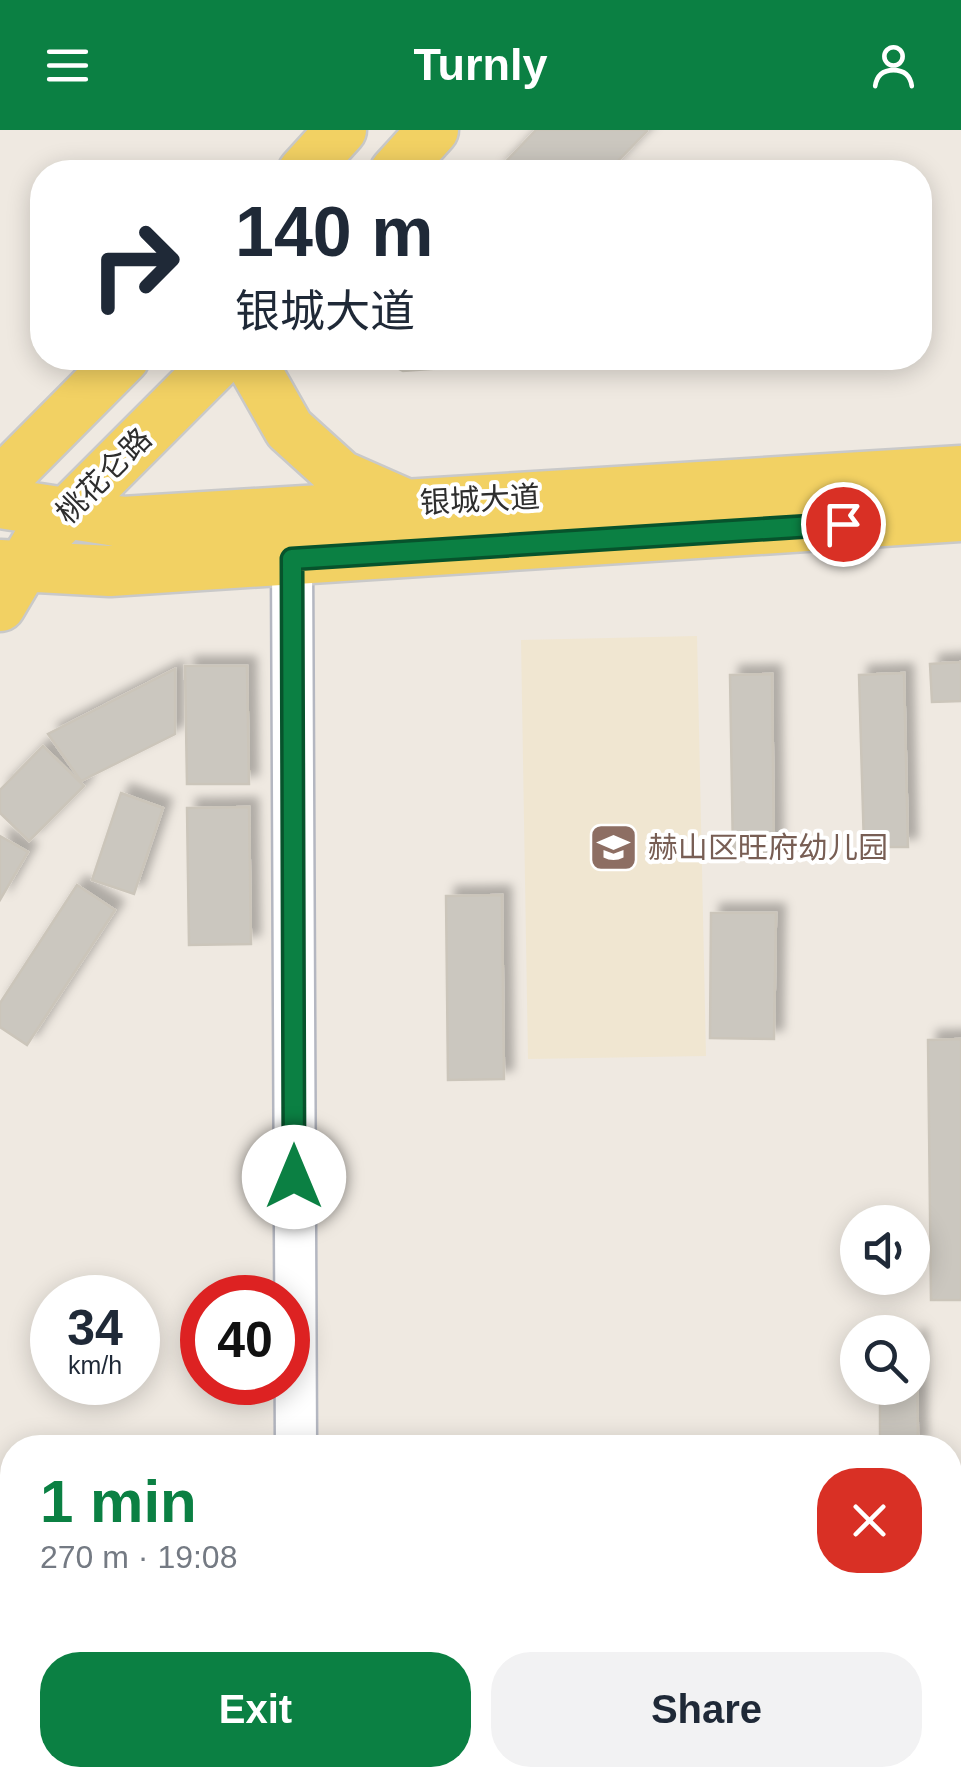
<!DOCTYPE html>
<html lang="en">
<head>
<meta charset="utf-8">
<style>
	:root { --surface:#fff; --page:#f2f2f3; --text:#1f2937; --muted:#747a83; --accent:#0b8043 }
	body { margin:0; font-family:Helvetica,"Noto Sans SC",sans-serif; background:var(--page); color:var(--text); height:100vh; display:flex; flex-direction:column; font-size:38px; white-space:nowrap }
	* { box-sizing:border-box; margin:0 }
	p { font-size:32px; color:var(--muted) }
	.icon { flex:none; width:55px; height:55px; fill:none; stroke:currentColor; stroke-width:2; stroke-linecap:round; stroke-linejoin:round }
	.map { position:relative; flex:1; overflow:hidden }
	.sheet { position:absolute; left:0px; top:1305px; width:962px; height:352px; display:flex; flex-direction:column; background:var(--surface); border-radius:40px 40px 0 0; box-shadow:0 5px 25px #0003 }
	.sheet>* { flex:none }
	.banner { position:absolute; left:30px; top:30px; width:902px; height:210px; border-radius:40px; box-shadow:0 5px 25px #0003; background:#fff; color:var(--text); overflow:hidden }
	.controls { position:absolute; left:840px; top:1075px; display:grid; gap:20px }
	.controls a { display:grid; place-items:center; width:90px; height:90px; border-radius:50%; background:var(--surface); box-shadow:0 5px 25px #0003; font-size:50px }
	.speed { position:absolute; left:30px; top:1145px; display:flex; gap:20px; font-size:50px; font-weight:700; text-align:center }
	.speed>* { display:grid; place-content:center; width:130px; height:130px; border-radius:50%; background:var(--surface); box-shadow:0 5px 25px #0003; line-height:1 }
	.speed small { font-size:25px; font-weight:400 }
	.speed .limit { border:15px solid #d22; background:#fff; color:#111 }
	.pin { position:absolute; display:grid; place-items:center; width:85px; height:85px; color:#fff; margin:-42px; border:5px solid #fff; border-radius:50%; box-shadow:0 2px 10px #0007 }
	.me { position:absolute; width:110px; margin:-55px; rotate:0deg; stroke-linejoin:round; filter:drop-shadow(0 0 8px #0008) }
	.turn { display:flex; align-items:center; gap:35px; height:210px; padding:0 40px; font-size:45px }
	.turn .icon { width:130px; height:130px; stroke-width:2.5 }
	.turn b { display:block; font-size:70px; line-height:85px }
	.round { display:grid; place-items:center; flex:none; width:105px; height:105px; border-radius:40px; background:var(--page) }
	.summary { display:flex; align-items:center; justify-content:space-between; height:170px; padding:0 40px }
	h1 { font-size:60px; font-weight:700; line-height:75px; color:var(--accent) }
	.primary-button { display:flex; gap:20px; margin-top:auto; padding:20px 40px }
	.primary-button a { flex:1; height:115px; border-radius:40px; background:var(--accent); color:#fff; font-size:40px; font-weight:700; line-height:115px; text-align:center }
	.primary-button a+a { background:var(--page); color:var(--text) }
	header { display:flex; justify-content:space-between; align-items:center; height:130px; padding:0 40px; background:var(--accent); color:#fff; font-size:45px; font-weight:700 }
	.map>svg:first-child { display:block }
	.education { fill:#f0e6d1 }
	.building { fill:#cbc7bf; stroke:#cbc5ba; stroke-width:2.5; filter:url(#shadow) }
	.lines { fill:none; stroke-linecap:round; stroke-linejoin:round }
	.minor-casing { stroke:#b4b7c1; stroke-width:45 }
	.major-casing { stroke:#c9c9c9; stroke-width:55 }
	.minor { stroke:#fff; stroke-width:40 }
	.major { stroke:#f2d163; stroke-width:50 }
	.route-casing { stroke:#07532c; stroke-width:25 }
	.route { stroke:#0b8043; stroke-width:18 }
	.labels { text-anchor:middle; stroke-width:8; stroke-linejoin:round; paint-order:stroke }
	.street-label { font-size:30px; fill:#2e2e2e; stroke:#fff }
	.education-label { font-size:30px; fill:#785e54; stroke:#fff; text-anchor:start }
</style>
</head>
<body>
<header><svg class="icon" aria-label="menu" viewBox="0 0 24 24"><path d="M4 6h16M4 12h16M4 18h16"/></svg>Turnly<svg class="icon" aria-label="person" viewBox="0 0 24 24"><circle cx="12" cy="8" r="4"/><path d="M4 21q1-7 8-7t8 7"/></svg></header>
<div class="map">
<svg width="961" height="1657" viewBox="0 0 961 1657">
	<defs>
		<filter id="shadow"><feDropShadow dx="9" dy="-9" stdDeviation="5" flood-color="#0004"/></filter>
	</defs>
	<rect width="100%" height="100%" fill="#efe9e1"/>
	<!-- education -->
	<path class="education" d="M697 506 706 926 528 929 521 510Z"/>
	<!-- building -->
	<path class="building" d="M536 0H646L647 1 607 42H496Z
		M377 228H542V231L403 241Z
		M961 532V571L932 572 930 534Z
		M185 536H247L249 654H187Z
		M175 539V604L81 651 48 604Z
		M904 543 908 717H864L859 545Z
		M772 544 774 723 733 724 730 545Z
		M43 616 84 656 29 711 0 683V660Z
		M121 663 163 678 134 764 92 750Z
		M249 677 251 814 189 815 187 678Z
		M0 706 28 722 0 770Z
		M77 755 115 780 27 915 0 897V873Z
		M502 765 504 949 448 950 446 766Z
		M711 783H776L774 909 710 908Z
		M961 909V1170H931L928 910Z
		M912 1209H917L918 1318H880V1258H912Z
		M951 1535 954 1657H884V1645H950Z
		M350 1645H386L387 1657H350Z
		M592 1645H629L630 1657H592Z
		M717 1645H777L778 1657H717Z"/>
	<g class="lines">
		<defs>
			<path id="minor" d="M292 429 296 1318
				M950 1498H961
				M9 1514H12
				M298 1645V1657"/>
			<path id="major" d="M303 42 341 0
				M395 42 433 0
				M256 228 255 239 289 299 341 346 400 372
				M0 353 124 228
				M0 373 123 392 961 341
				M0 435 110 441 961 386
				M0 476 37 413 222 228"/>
		</defs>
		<!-- minor casing -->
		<use href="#minor" class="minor-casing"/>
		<!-- major casing -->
		<use href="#major" class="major-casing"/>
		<!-- minor -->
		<use href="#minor" class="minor"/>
		<!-- major -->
		<use href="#major" class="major"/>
	</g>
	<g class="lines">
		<defs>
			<path id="route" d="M294 1047 292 429 843 394"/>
		</defs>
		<!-- route casing -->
		<use href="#route" class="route-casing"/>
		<!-- route -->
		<use href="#route" class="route"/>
	</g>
	<!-- icons -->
	<defs>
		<symbol id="school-square" viewBox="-11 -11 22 22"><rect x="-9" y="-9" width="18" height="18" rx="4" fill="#8d6e63" stroke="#fff"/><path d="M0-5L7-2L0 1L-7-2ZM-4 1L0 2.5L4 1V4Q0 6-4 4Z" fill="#fff"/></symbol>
	</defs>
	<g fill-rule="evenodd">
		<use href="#school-square" x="586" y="690" width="55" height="55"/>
	</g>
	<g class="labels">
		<!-- street labels -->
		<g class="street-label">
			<text transform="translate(104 346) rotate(-45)" y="10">桃花仑路</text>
			<text transform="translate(480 370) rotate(-3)" y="10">银城大道</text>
		</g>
		<!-- education labels -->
		<g class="education-label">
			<text x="648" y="728">赫山区旺府幼儿园</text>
		</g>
	</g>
</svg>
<div class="controls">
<a><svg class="icon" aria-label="sound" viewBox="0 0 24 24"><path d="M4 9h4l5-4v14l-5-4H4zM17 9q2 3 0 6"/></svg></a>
<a><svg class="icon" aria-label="search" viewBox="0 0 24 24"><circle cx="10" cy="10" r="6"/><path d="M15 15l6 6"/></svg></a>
</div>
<div class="speed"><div>34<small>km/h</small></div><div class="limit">40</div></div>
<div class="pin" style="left:843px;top:394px;background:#d93025"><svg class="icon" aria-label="arrive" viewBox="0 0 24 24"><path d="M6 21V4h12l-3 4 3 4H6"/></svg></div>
<svg class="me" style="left:294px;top:1047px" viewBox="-20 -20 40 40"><circle r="19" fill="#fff"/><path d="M0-13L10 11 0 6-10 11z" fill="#0b8043"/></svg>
<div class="banner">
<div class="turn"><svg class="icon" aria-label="right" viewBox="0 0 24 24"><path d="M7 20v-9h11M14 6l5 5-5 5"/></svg><div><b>140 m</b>银城大道</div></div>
</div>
<section class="sheet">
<div class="summary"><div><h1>1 min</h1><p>270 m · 19:08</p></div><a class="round" style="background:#d93025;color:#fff"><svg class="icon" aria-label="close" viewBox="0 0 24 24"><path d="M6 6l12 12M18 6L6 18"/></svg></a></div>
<div class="primary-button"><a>Exit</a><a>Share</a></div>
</section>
</div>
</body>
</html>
